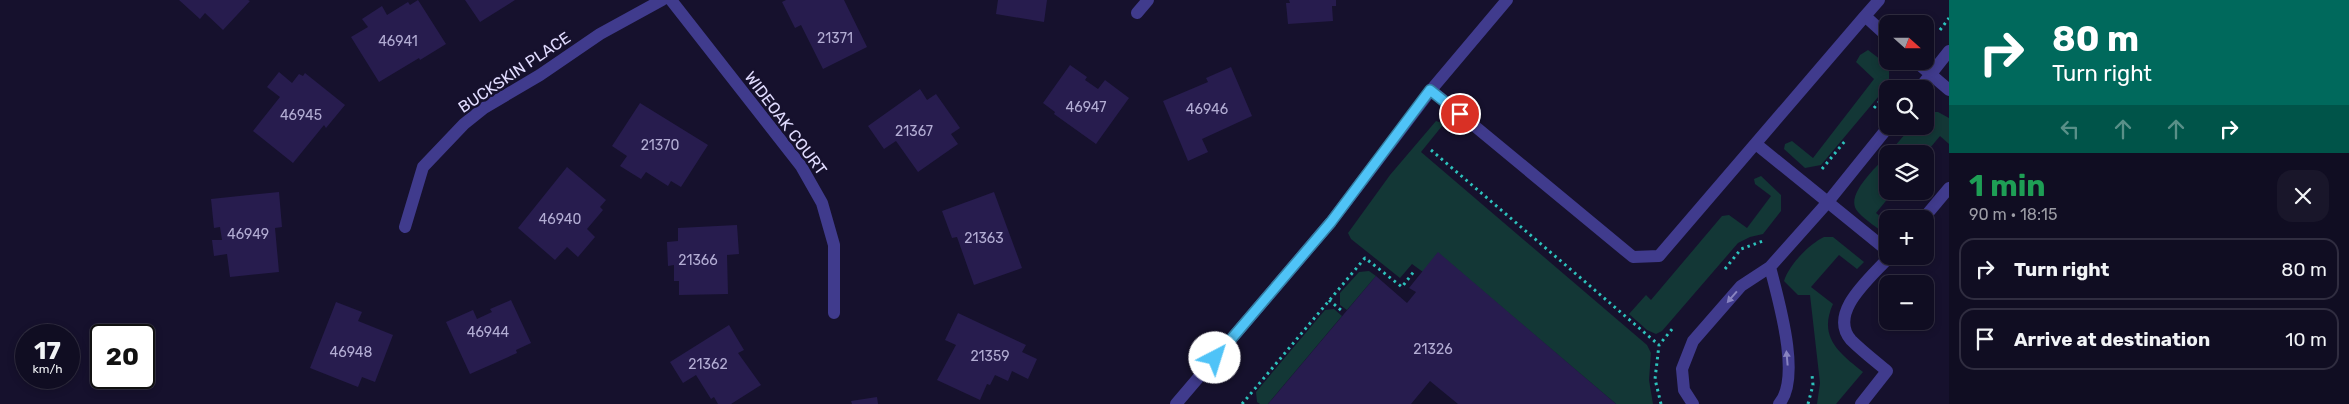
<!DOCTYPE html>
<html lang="en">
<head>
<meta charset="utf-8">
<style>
	:root { --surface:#100d22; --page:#19162a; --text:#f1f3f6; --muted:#9c9ca5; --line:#302d40 }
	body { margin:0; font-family:Rubik,sans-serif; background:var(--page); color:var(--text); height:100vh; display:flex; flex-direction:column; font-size:19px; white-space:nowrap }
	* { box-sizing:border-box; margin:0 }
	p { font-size:16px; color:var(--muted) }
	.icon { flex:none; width:28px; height:28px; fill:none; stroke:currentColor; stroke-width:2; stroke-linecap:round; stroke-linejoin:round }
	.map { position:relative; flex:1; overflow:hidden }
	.panel { display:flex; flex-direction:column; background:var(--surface); width:400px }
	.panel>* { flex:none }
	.banner { background:#00695c; color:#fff; overflow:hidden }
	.needle { width:32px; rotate:111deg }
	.fabs { position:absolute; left:1879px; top:15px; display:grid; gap:10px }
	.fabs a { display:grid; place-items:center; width:55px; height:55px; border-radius:10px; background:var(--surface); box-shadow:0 2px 8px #0003,0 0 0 1px var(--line); font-size:25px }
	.speed { position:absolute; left:15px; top:324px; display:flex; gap:10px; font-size:25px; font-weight:700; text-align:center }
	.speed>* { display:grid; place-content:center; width:65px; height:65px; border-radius:50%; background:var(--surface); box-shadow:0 2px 8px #0003,0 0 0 1px var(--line); line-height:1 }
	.speed small { font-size:12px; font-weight:400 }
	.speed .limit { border:2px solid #111; border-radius:8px; background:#fff; color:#111 }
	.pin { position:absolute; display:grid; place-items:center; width:42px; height:42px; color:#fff; margin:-21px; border:2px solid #fff; border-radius:50%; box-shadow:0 1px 5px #0007 }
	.me { position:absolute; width:55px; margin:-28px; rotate:40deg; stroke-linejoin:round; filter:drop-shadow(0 0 4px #0008) }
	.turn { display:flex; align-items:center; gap:18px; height:105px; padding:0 20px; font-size:22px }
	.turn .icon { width:65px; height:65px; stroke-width:2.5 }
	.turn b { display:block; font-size:35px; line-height:42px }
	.lanes { display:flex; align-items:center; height:48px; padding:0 20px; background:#0003; justify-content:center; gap:25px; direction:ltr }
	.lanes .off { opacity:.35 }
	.round { display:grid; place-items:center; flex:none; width:52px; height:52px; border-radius:15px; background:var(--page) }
	.summary { display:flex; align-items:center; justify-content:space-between; height:85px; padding:0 20px }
	h1 { font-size:30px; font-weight:700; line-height:38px; color:#1e9e55 }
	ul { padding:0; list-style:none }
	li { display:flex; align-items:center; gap:15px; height:62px; margin:0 10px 8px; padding:0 10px; border:2px solid var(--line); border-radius:15px }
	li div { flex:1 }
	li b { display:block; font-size:19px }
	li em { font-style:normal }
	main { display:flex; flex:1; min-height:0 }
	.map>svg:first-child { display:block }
	.green { fill:#133736 }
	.building { fill:#271c4e }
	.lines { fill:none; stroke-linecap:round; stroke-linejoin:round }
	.path { stroke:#2dc2bc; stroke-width:3; stroke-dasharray:2.5 4; stroke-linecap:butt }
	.lane { stroke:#403b8d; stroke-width:12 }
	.street { stroke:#403b8d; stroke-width:12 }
	.oneway { fill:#8883c0 }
	.route-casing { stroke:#337fa1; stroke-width:12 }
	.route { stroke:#4fc3f7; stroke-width:9 }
	.labels { text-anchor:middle; stroke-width:5; stroke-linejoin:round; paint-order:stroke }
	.number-label { font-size:14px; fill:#b2acd3 }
	.street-label { font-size:16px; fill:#e1dcff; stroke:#16112d }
</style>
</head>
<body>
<main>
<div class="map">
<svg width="1949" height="404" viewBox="0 0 1949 404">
	<rect width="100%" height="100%" fill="#16112d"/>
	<!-- green -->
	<path class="green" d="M1868 50 1889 66V84L1821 165 1805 168 1784 149 1785 144 1792 141 1813 158 1874 79 1856 62 1860 55Z
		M1931 112H1938L1949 118V144L1940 136 1925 154H1888L1912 126H1925V115Z
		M1436 121 1442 123V126L1421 152 1647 345 1651 353 1649 380 1653 404H1616L1438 253 1423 272 1412 264 1400 278 1351 239 1348 233 1390 175Z
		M1887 155 1888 191H1894L1876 213 1887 222V234L1886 235C1877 227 1866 221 1858 212 1843 196 1877 167 1887 155Z
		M1761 176 1781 195V211L1763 234 1750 237 1738 243 1662 331 1656 334 1647 330 1629 314 1646 295 1651 300 1722 216 1729 215 1747 228 1771 196 1755 184 1754 179Z
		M1824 237H1833L1864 262 1857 269 1839 255 1811 287 1833 304C1818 337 1839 353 1863 372L1836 404H1817L1820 383 1810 295H1798L1784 281C1789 265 1809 244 1824 237Z
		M1369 271 1376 276 1347 310 1340 305V293L1359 272Z
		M1334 309 1342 316 1268 404H1260L1257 402 1256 392 1325 310Z"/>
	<!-- building -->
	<path class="building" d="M179 0H248L250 1 223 30 205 13 200 19Z
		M418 0 446 44 420 60 419 58 379 82 351 37 368 27 362 19 382 6 387 15 408 2 410 5Z
		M465 0H515L480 22Z
		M786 0H844L867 47 823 69 801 25 795 28 782 2Z
		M998 0H1047L1044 22 996 14Z
		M1289 0H1336V6H1332L1333 21 1288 24 1286 3H1290Z
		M1070 65 1087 77 1085 80 1098 89 1105 80 1129 98 1096 144 1054 114 1055 112 1043 103Z
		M1231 67 1252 116 1202 139 1208 152 1188 161 1163 101 1208 82 1206 78Z
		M279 72 292 83 299 74 303 76 305 73 345 105 326 128 324 125 293 163 253 131 280 97 267 87Z
		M920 89 927 100 936 94 960 128 951 134 958 144 918 172 896 141 884 149 868 126Z
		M640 103 708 145 681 187 671 181 668 186 646 172 641 179 620 166 627 156 612 146Z
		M567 167 606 200 600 207 603 210 587 229 595 237 578 257 567 247 555 260 518 228Z
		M279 192 282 227 275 228 279 272 230 277 227 254 214 256 212 240H222L220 227 214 228 211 199Z
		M994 192 1022 268 974 285 957 237 952 238 942 211Z
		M737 225 739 254 727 255 728 294 679 295V281H674V265L668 266 667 242 678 241V228Z
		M1438 252 1616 404H1458L1430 381 1411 404H1268L1376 276 1407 303 1416 292 1409 288Z
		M511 300 531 343 516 350 517 353 470 374 446 322 473 310 477 319 492 312 490 309Z
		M336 302 362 312 358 321 393 335 375 382 362 377 358 387 310 368Z
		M958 313 1026 345 1022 352 1037 359 1028 379 1012 371 1008 381 995 375 990 385 987 384 980 400 937 380 956 345 945 340Z
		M729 325 744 350 738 353 761 385 731 404H718L714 397 711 399 696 375 683 383 670 362Z
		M877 397 878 404H852L851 401Z"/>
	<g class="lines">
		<!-- path -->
		<path class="path" d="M1940 30 1949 18
			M1890 89 1897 79
			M1874 108 1888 92
			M1431 150 1659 345
			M1822 169 1845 141
			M1725 269 1741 249 1763 241
			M1329 300 1342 311
			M1242 404 1365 258 1402 287 1415 270
			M1661 404 1655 379 1659 345 1673 328
			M1808 404 1813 385 1812 375"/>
		<!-- lane -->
		<path class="lane" d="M1879 0 1865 16 1888 37
			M1915 61 1949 90
			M1919 89 1949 51
			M1431 90 1633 257 1659 256 1865 16
			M1756 144 1888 251
			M1923 219 1949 188
			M1770 267C1778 299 1802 378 1779 404
			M1176 404 1331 222 1431 90 1507 0
			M1693 404 1684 390 1682 369 1693 341 1741 286 1770 267 1827 203 1889 126
			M1861 404 1887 371C1875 361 1862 351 1851 340 1827 312 1872 277 1890 256"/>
		<!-- street -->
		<path class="street" d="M671 0 801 166 822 203 834 245V313
			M1137 13 1148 0
			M405 227 423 167 464 124 484 108 540 75 600 34 662 0"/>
	</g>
	<!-- one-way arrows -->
	<defs><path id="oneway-solid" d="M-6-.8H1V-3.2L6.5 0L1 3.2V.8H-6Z" transform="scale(1.25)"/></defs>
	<g class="oneway">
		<use href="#oneway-solid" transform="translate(1732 297) rotate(131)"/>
		<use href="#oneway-solid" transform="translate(1787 358) rotate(-95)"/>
	</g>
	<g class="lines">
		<defs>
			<path id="route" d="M1215 358 1331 222 1430 90 1460 114"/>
		</defs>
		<!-- route casing -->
		<use href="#route" class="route-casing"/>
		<!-- route -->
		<use href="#route" class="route"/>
	</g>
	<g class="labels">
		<!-- number labels -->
		<g class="number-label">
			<text x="835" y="43">21371</text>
			<text x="398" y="46">46941</text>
			<text x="1086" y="112">46947</text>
			<text x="1207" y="114">46946</text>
			<text x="301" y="120">46945</text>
			<text x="914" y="136">21367</text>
			<text x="660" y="150">21370</text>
			<text x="560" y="224">46940</text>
			<text x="248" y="239">46949</text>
			<text x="984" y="243">21363</text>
			<text x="698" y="265">21366</text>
			<text x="488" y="337">46944</text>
			<text x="1433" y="354">21326</text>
			<text x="351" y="357">46948</text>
			<text x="990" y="361">21359</text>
			<text x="708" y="369">21362</text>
		</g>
		<!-- street labels -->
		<g class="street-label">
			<text transform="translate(514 72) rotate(-34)" y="6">BUCKSKIN PLACE</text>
			<text transform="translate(786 123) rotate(53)" y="6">WIDEOAK COURT</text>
		</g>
	</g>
</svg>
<div class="fabs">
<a><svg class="needle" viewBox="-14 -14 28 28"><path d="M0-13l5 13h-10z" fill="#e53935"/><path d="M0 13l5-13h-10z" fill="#9c9ca5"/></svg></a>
<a><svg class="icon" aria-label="search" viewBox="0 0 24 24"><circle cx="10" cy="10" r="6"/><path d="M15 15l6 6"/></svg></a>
<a><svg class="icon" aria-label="layers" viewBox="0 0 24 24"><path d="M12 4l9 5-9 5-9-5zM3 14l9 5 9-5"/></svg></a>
<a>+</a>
<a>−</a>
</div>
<div class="speed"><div>17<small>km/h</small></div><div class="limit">20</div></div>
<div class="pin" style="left:1460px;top:114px;background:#d93025"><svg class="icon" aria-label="arrive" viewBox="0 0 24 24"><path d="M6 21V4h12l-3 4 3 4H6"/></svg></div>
<svg class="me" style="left:1215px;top:358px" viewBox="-20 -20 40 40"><circle r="19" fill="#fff"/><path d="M0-13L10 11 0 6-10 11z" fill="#4fc3f7"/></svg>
</div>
<section class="panel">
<div class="banner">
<div class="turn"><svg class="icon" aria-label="right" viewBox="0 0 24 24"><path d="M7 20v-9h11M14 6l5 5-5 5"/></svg><div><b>80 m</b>Turn right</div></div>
<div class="lanes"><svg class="icon off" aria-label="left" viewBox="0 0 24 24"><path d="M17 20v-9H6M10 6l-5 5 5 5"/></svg><svg class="icon off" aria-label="ahead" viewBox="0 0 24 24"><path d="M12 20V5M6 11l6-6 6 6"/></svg><svg class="icon off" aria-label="ahead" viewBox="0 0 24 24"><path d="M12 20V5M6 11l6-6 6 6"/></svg><svg class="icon" aria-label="right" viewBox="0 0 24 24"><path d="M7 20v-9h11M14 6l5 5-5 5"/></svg></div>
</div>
<div class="summary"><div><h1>1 min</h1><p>90 m · 18:15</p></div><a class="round"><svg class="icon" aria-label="close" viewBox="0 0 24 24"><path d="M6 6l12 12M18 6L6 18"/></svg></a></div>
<ul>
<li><svg class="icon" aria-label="right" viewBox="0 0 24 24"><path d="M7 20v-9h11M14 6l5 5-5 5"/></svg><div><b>Turn right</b></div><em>80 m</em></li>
<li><svg class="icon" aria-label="arrive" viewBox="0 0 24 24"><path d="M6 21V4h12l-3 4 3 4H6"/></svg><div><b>Arrive at destination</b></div><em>10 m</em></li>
</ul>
</section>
</main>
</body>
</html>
